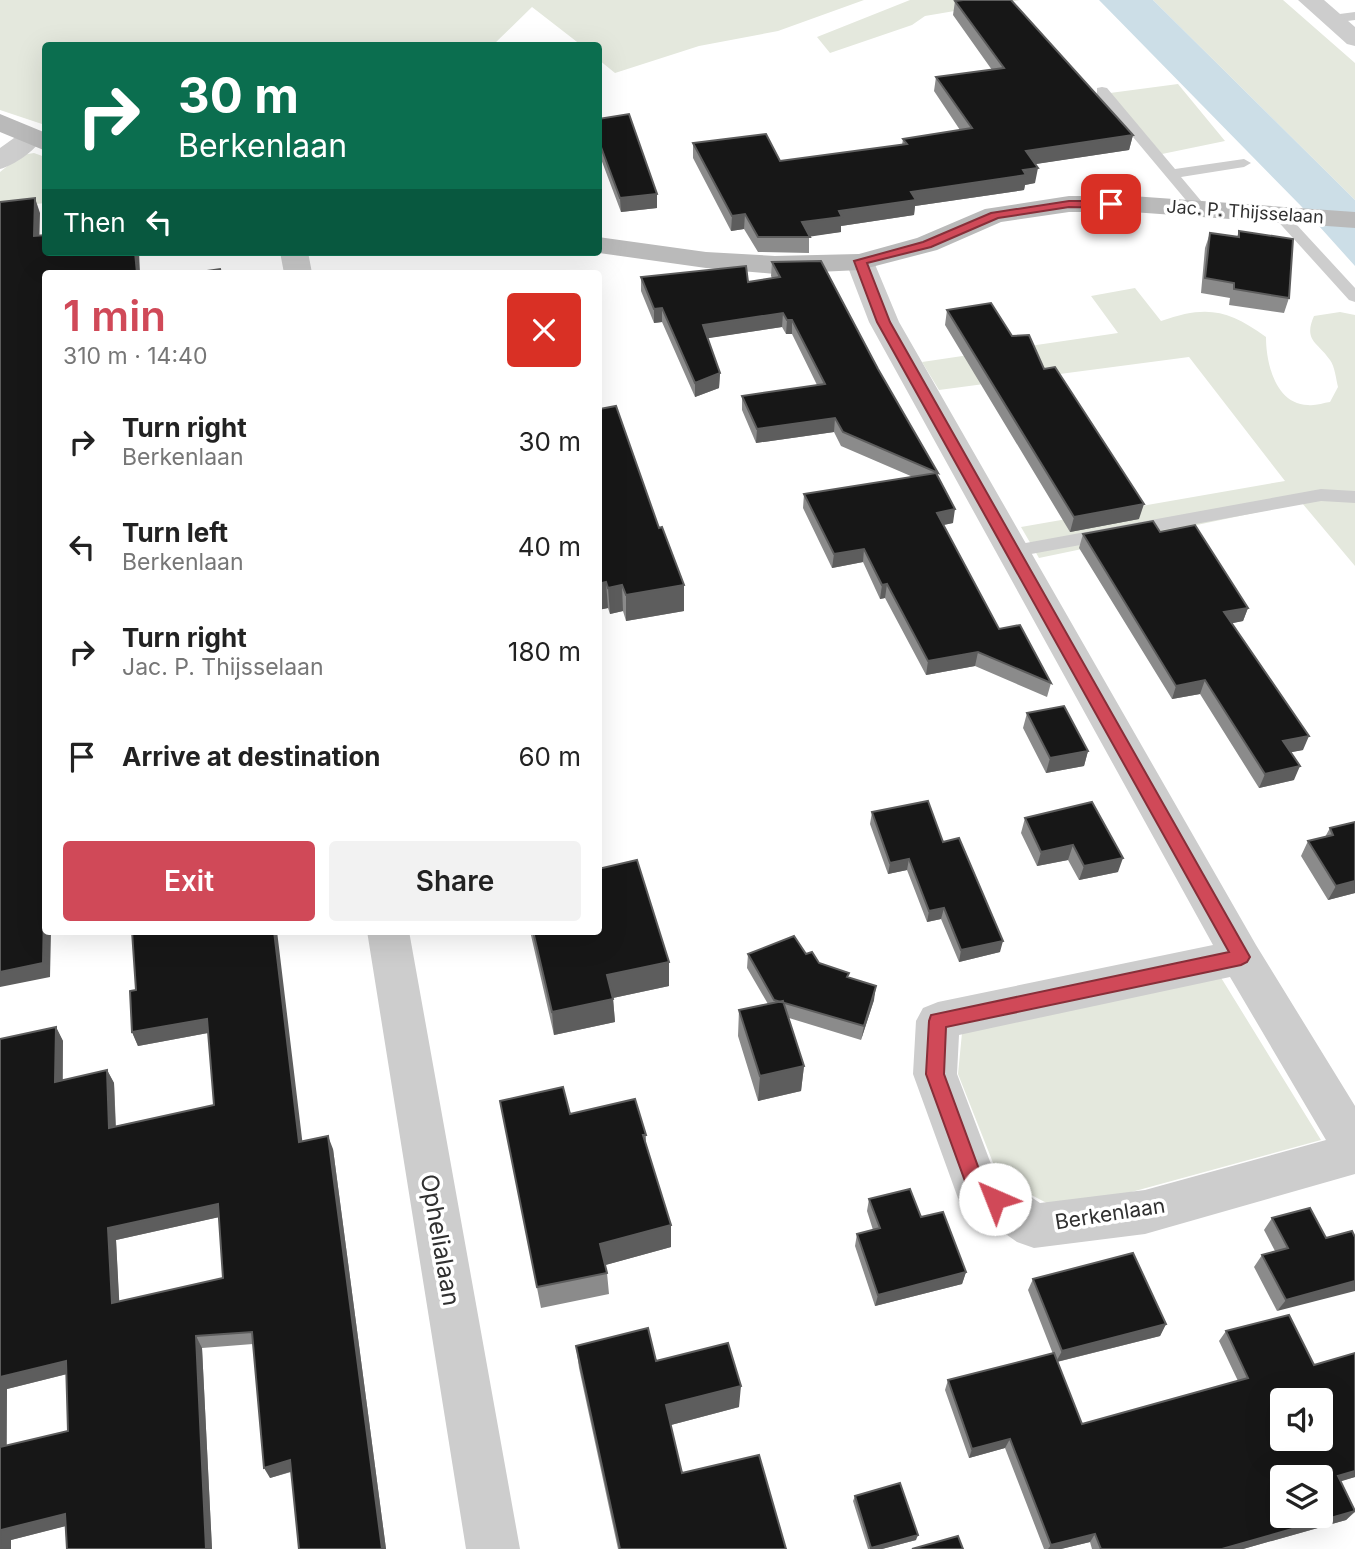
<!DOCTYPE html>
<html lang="en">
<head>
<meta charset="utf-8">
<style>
	:root { --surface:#fff; --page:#f2f2f2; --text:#222; --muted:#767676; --accent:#d04958 }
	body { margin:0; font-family:Inter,sans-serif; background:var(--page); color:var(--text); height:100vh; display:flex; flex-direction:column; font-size:26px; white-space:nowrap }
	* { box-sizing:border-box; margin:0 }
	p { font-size:23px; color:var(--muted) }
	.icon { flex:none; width:38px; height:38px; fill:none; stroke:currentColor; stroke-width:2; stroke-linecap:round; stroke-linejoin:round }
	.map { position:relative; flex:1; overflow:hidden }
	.panel { position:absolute; left:42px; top:270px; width:560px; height:665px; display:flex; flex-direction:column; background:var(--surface); border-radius:7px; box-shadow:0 7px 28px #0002 }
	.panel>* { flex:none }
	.top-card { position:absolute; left:42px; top:42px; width:560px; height:214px; border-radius:7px; box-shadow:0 7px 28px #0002; background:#0b6e4f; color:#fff; overflow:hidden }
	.buttons { position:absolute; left:1270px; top:1388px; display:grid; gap:14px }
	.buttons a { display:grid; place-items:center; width:63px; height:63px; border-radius:7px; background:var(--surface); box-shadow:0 7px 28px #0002; font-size:35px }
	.pin { position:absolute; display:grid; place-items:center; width:60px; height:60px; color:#fff; margin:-30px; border-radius:14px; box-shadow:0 4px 10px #0006 }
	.me { position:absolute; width:77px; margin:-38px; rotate:316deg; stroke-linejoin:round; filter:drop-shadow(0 0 5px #0008) }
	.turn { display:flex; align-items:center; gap:24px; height:147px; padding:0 21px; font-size:32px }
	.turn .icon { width:91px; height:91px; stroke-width:2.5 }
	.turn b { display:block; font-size:49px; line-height:60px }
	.then { display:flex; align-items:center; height:66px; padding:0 21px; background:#0003; gap:14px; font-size:26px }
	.round { display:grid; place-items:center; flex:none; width:74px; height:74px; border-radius:7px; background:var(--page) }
	.overview { display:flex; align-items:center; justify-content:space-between; height:119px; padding:0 21px }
	h1 { font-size:42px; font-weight:600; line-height:52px; color:var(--accent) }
	.primary-button { display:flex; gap:14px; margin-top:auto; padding:14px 21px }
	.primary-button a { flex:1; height:80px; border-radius:7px; background:var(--accent); color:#fff; font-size:28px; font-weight:600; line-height:80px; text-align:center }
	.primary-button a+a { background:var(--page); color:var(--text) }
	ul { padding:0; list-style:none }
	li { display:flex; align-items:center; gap:21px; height:105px; padding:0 21px }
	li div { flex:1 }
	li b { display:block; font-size:26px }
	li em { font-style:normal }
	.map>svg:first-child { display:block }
	.green { fill:#e4e8dd }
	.water { fill:#ccdee7 }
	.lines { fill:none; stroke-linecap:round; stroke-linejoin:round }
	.lane { fill:#cdcdcd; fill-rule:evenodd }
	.street { fill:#cdcdcd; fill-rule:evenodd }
	.secondary { fill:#bababa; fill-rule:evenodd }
	.wall { fill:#8b8b8b; fill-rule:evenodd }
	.shaded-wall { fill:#5d5d5d }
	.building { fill:#171717; stroke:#5d5d5d; stroke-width:2; fill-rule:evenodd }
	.route { fill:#d04958; stroke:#872f39; stroke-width:2 }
	.labels { text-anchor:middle; stroke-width:7; stroke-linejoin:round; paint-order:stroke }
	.far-street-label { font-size:18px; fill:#303030; stroke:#fff }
	.street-label { font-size:21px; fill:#303030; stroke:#fff }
	.near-street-label { font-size:24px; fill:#303030; stroke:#fff }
</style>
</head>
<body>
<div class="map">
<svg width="1355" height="1549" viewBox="0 0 1355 1549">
	<rect width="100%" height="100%" fill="#fff"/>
	<!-- green -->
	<path class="green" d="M0 0H864L778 31 699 46 615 73 599 60 598 46 581 45 532 7 493 45 46 46 45 125 0 110Z
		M910 0H1020L925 16 912 25 830 53 817 37Z
		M1153 0H1283L1355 63V200Z
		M1178 84 1225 141 1162 154 1110 93Z
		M34 153 45 157V203L0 208V172L21 155Z
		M1135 288 1161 321C1206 305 1228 309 1266 337 1266 362 1275 404 1308 405 1315 406 1323 403 1330 402L1338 387C1336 379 1335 367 1330 360 1318 342 1303 341 1314 316L1340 312 1355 315V566L1302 503 1039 558 1021 527 1285 481 1189 357 939 390 922 362 1118 333 1091 296Z
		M1220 976 1321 1140 1062 1211 999 1178 958 1074 962 1033Z"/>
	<!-- water -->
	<path class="water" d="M1099 0H1153L1355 200V266L1301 206Z"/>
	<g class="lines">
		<!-- lane -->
		<path class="lane" d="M1355 12V20L1332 23 1326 19 1332 15Z
			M1102 87 1107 88 1175 169 1244 159 1251 163 1244 167 1181 177 1207 208 1205 211H1195L1097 94V88Z
			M1279 210 1284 211 1355 288V302L1349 300 1274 217 1272 214Z
			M1321 489 1355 491V503L1321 501 1014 557 1007 555 1005 551 1007 547 1014 545Z"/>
		<!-- street -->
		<path class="street" d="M1298 0H1324L1355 27V46L1347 44Z
			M30 130 39 133 43 138C34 151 15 165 0 169V148L21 133Z
			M280 252H308L312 273H284Z
			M860 254 870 256 874 262 899 322 1256 945 1355 1106V1174L1145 1234 1034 1248 1017 1242 959 1201 913 1074 916 1021 923 1008 938 1002 1213 945 869 322 846 262 850 256ZM1230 977 1326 1140 1145 1190 1040 1203 994 1172 957 1074 959 1035Z
			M367 931H409L520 1549H466Z"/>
		<!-- secondary -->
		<path class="secondary" d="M0 114 46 133V151L0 132Z
			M1069 196H1132L1355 212V228L1132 212H1069L1001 222 937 250 860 270 775 274 706 268 592 252H598V237L706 252 775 256 859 254 917 238 985 209Z"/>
	</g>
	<!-- wall -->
	<path class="wall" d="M955 1 1133 135 1129 150 1035 164V183L1025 185 1024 190 915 206 914 215 841 226V232L809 236V253L758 252 744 229 731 231 693 158V143L780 161 902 145 903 139 960 130 934 91 936 77 992 70 953 15Z
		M598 119 657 194V208L621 212 598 151Z
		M1239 231 1289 298 1284 313 1229 305 1230 298 1201 293 1205 248 1210 233 1237 237Z
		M772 262 878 369 938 473 937 476 953 523 943 525 999 629 1051 683 1047 697 975 666 926 675 885 598 880 599 863 562 832 568 803 508 804 494 913 477 841 446 834 432 756 443 742 410V396L817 385 792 334H786L782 327 707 338 720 373 719 388 695 397 662 322 654 323 641 291V277L748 282 772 278 771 276Z
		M947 310 1012 336 1044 369 1139 519 1070 532 945 325Z
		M598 406 659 528 684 585V611L626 621 623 611 610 614 608 608 598 610Z
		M1160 532 1248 608 1243 621 1232 623 1303 750 1291 752 1294 780 1259 788 1200 694 1172 699 1079 548 1083 534Z
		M1027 713 1088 751 1084 766 1046 773 1023 728Z
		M1092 802 1118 872 1079 880 1068 860 1037 866 1021 833 1025 818Z
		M872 812 943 842 1000 952 959 962 941 919 927 922 907 870 888 874 870 824Z
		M1355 822V893L1328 900 1301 856 1308 841 1325 837 1330 828Z
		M132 931 302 1142 333 1149 386 1549H299L291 1472 270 1478 253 1344 202 1348 212 1549H67L65 1526 11 1540 0 1549V1039L56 1027 63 1041V1080L107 1070 114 1083 116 1126 214 1105 208 1033 138 1046 132 1032 136 990ZM219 1217 223 1278 119 1302 116 1240ZM67 1374 68 1431 7 1446V1389Z
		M530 931H598L669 962V986L613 998 615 1022 554 1035Z
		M748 954H806L819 963 848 978 874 1000 861 1040 789 1018 804 1066 801 1091 758 1101 738 1036 739 1010 768 1004 747 968Z
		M500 1101 570 1114 646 1135V1144L671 1247 605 1265 607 1273 609 1294 541 1308Z
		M869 1199 921 1217 966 1272 962 1284 875 1306 855 1246 857 1234 873 1230 867 1211Z
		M1272 1218 1326 1238 1352 1231 1277 1311 1254 1267 1262 1255 1275 1251 1264 1230Z
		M1033 1279 1166 1324 1160 1336 1057 1362 1082 1424 1238 1381 1219 1341 1226 1331 1314 1365 1355 1353V1477L1340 1481 1355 1512 1346 1520 1243 1549H1092L1090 1542 1061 1549H1044L1005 1448 969 1458 945 1390 948 1380 1053 1354 1028 1290Z
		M576 1346 656 1361 739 1407 671 1425 682 1473 786 1549H618L579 1368Z
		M855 1496 916 1540 882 1549H868L853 1501Z"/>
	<!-- shaded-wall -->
	<path class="shaded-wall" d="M1133 135 1129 150 1023 166 1026 151Z
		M1038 168 1035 183 1025 185 1024 190 915 206 914 215 841 226V232L801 238 802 222 839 211 911 192Z
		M657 194V208L621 212 620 198Z
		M35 198 40 213 39 251 34 236Z
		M745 214 744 229 731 231 732 216Z
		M135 252H139L140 273H137Z
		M662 308V322L654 323V309Z
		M783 313 782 327 703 339V325Z
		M787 320H792V334H786Z
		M720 373 719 388 695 397V383Z
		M835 418 834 432 756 443 757 429Z
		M1144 504 1139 519 1070 532 1074 517Z
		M955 509 953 523 934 527 937 513Z
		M864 549 863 562 832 568 834 554Z
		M606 582 608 608 598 610V584Z
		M887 584 885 598 880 599 882 585Z
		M622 585 623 611 610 614 608 588Z
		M684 585V611L626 621V595Z
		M1248 608 1243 621 1219 626 1224 612Z
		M978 652 975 666 926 675 928 661Z
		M1205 680 1200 694 1172 699 1176 686Z
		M1309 736 1303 750 1277 755 1283 741Z
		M1088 751 1084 766 1046 773 1050 758Z
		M1300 766 1294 780 1259 788 1265 774Z
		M1073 845 1068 860 1037 866 1041 852Z
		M1123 858 1118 872 1079 880 1084 866Z
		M909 859 907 870 888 874 890 863Z
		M1355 881V893L1328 900 1336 886Z
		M944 908 941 919 927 922 929 911Z
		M44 909H46V931H51L50 977 0 987V972Z
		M274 931H277L304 1155 299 1142Z
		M1003 941 1000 952 959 962 961 950Z
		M669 962V986L608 999 607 975Z
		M876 986 874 1000 861 1040 864 1026Z
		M613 999 615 1022 554 1035 552 1012Z
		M207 1019 213 1032 138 1046 132 1032Z
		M56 1027 63 1041 62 1095 55 1082Z
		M804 1066 801 1091 758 1101 760 1076Z
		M107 1070 114 1083 116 1141 109 1128Z
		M328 1136 333 1149 386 1549H382Z
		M218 1204 224 1216 116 1240 120 1315 112 1303 108 1228Z
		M671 1225V1247L602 1266 600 1244Z
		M966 1272 962 1284 875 1306 878 1295Z
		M1355 1281V1291L1277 1311 1286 1300Z
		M1166 1324 1160 1336 1056 1362 1062 1351Z
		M196 1336 202 1348 212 1549H206Z
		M66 1361 75 1372 7 1389 6 1458 0 1452V1377Z
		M741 1386 739 1407 667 1426 666 1405Z
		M1010 1439 1005 1448 969 1458 972 1449Z
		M290 1460 296 1470 270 1478 264 1468Z
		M1355 1471V1477L1329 1485 1338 1476Z
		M1355 1511 1346 1520 1243 1549H1222Z
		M65 1514 74 1524 11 1540V1549H0L1 1530Z
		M1095 1534 1090 1542 1061 1549H1048L1051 1545Z
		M918 1535 916 1540 882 1549H870L871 1548Z"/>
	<!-- building -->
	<path class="building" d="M963 0H1011L1133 135 1026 151 1038 168 1023 170 1026 175 911 192 916 200 839 211 842 217 802 222 810 237H758L745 214 732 216 693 143 766 134 780 161 907 144 903 139 972 128 936 77 1004 68 955 1Z
		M629 114 657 194 620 198 598 139V119Z
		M35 198 34 236 46 235V252H135L137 273H46V909H44L43 963 0 972V202Z
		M1239 231 1293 239 1289 298 1234 289V283L1205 278 1210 233 1239 237Z
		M821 261 878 369 938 473 843 432 835 418 757 429 742 396 825 384 792 320H787L783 313 703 325 720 373 695 383 662 308 654 309 641 277 746 266 748 282 780 277 772 262Z
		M220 269 221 273H193Z
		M991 303 1012 336 1029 335 1044 369 1055 367 1144 504 1074 517 947 310Z
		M598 406 600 409 616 406 659 528 662 527 684 585 626 595 622 585 608 588 606 582 598 584Z
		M936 473 955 509 937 513 999 629 1020 625 1051 683 978 652 928 661 887 584 882 585 864 549 834 554 804 494Z
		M1153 521 1160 532 1195 525 1248 608 1224 612 1309 736 1283 741 1300 766 1265 774 1205 680 1176 686 1083 534Z
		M1064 706 1088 751 1050 758 1027 713Z
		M928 801 943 842 959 838 1003 941 961 950 944 908 929 911 909 859 890 863 872 812Z
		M1092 802 1123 858 1084 866 1073 845 1041 852 1025 818Z
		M1355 822V881L1336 886 1308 841 1333 835 1330 828Z
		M637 860 669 962 607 975 613 999 552 1012 533 931H598V869Z
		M132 931H274L299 1142 328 1136 382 1549H299L290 1460 264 1468 252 1332 196 1336 206 1549H67L65 1514 1 1530 0 1549V1447L68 1431 66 1361 0 1377V1039L56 1027 55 1082 107 1070 109 1128 214 1105 207 1019 132 1032 130 991 136 990ZM218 1204 223 1278 112 1303 108 1228Z
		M794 936 806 954 812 952 819 963 849 973 847 977 876 986 864 1026 774 1000 748 954Z
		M783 1001 804 1066 760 1076 739 1010Z
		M563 1087 570 1114 635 1099 646 1135H643L671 1225 600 1244 607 1273 537 1287 500 1101Z
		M910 1189 921 1217 943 1212 966 1272 878 1295 857 1234 880 1228 869 1199Z
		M1310 1208 1326 1238 1352 1231 1355 1237V1281L1286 1300 1262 1255 1288 1248 1272 1218Z
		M1133 1253 1166 1324 1062 1351 1033 1279Z
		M1289 1315 1314 1365 1355 1353V1471L1338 1476 1355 1511 1222 1549H1101L1095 1534 1051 1545 1010 1439 972 1449 948 1380 1054 1353 1082 1424 1248 1378 1226 1331ZM1283 1400H1321V1438H1283ZM1283 1477H1321V1516H1283Z
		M648 1328 656 1361 728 1343 741 1386 666 1405 682 1473 759 1455 786 1549H620L576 1346Z
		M900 1483 918 1535 871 1548 855 1496Z
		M958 1536 963 1549H912Z"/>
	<!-- route -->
	<path class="route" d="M1069 201H1111L1117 204 1111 208 1069 207 998 218 931 247 867 263 890 322 1250 957 1247 962 1241 965 946 1027 944 1074 983 1180 1002 1193 1005 1199 1002 1206 995 1208 969 1192 926 1074 929 1021 931 1015 1229 952 877 322 854 261 923 242 991 213Z"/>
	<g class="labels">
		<!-- far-street labels -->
		<g class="far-street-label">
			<text transform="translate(1245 212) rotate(4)" y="6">Jac. P. Thijsselaan</text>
		</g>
		<!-- street labels -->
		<g class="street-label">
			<text transform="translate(1110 1214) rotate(-9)" y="7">Berkenlaan</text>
		</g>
		<!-- near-street labels -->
		<g class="near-street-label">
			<text transform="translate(440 1240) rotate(80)" y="8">Ophelialaan</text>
		</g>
	</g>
</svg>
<div class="buttons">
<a><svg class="icon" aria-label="sound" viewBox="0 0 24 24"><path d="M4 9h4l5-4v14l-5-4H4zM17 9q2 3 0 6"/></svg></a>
<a><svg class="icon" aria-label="layers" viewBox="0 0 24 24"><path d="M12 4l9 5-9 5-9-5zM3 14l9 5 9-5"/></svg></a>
</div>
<div class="pin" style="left:1111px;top:204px;background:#d93025"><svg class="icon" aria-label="arrive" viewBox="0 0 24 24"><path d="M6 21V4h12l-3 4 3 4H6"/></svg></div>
<svg class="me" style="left:995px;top:1199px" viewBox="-20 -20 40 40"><circle r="19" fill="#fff"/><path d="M0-13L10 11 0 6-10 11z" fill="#d04958"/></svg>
<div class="top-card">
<div class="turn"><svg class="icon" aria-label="right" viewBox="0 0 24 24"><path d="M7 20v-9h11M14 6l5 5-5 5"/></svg><div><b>30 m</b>Berkenlaan</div></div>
<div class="then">Then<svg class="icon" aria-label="left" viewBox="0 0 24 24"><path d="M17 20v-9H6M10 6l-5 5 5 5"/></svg></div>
</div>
<section class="panel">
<div class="overview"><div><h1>1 min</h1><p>310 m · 14:40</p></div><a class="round" style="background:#d93025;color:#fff"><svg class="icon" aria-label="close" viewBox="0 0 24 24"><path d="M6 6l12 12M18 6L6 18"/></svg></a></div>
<ul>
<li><svg class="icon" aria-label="right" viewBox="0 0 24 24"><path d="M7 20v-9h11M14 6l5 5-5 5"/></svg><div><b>Turn right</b><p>Berkenlaan</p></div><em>30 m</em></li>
<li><svg class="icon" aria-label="left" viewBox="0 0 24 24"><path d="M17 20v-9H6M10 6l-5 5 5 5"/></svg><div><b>Turn left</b><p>Berkenlaan</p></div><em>40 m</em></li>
<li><svg class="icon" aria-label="right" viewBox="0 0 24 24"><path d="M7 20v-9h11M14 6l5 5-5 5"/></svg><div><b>Turn right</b><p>Jac. P. Thijsselaan</p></div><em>180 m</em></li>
<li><svg class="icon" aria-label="arrive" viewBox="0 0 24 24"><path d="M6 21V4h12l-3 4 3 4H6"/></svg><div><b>Arrive at destination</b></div><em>60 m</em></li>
</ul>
<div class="primary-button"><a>Exit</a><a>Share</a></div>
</section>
</div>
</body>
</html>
